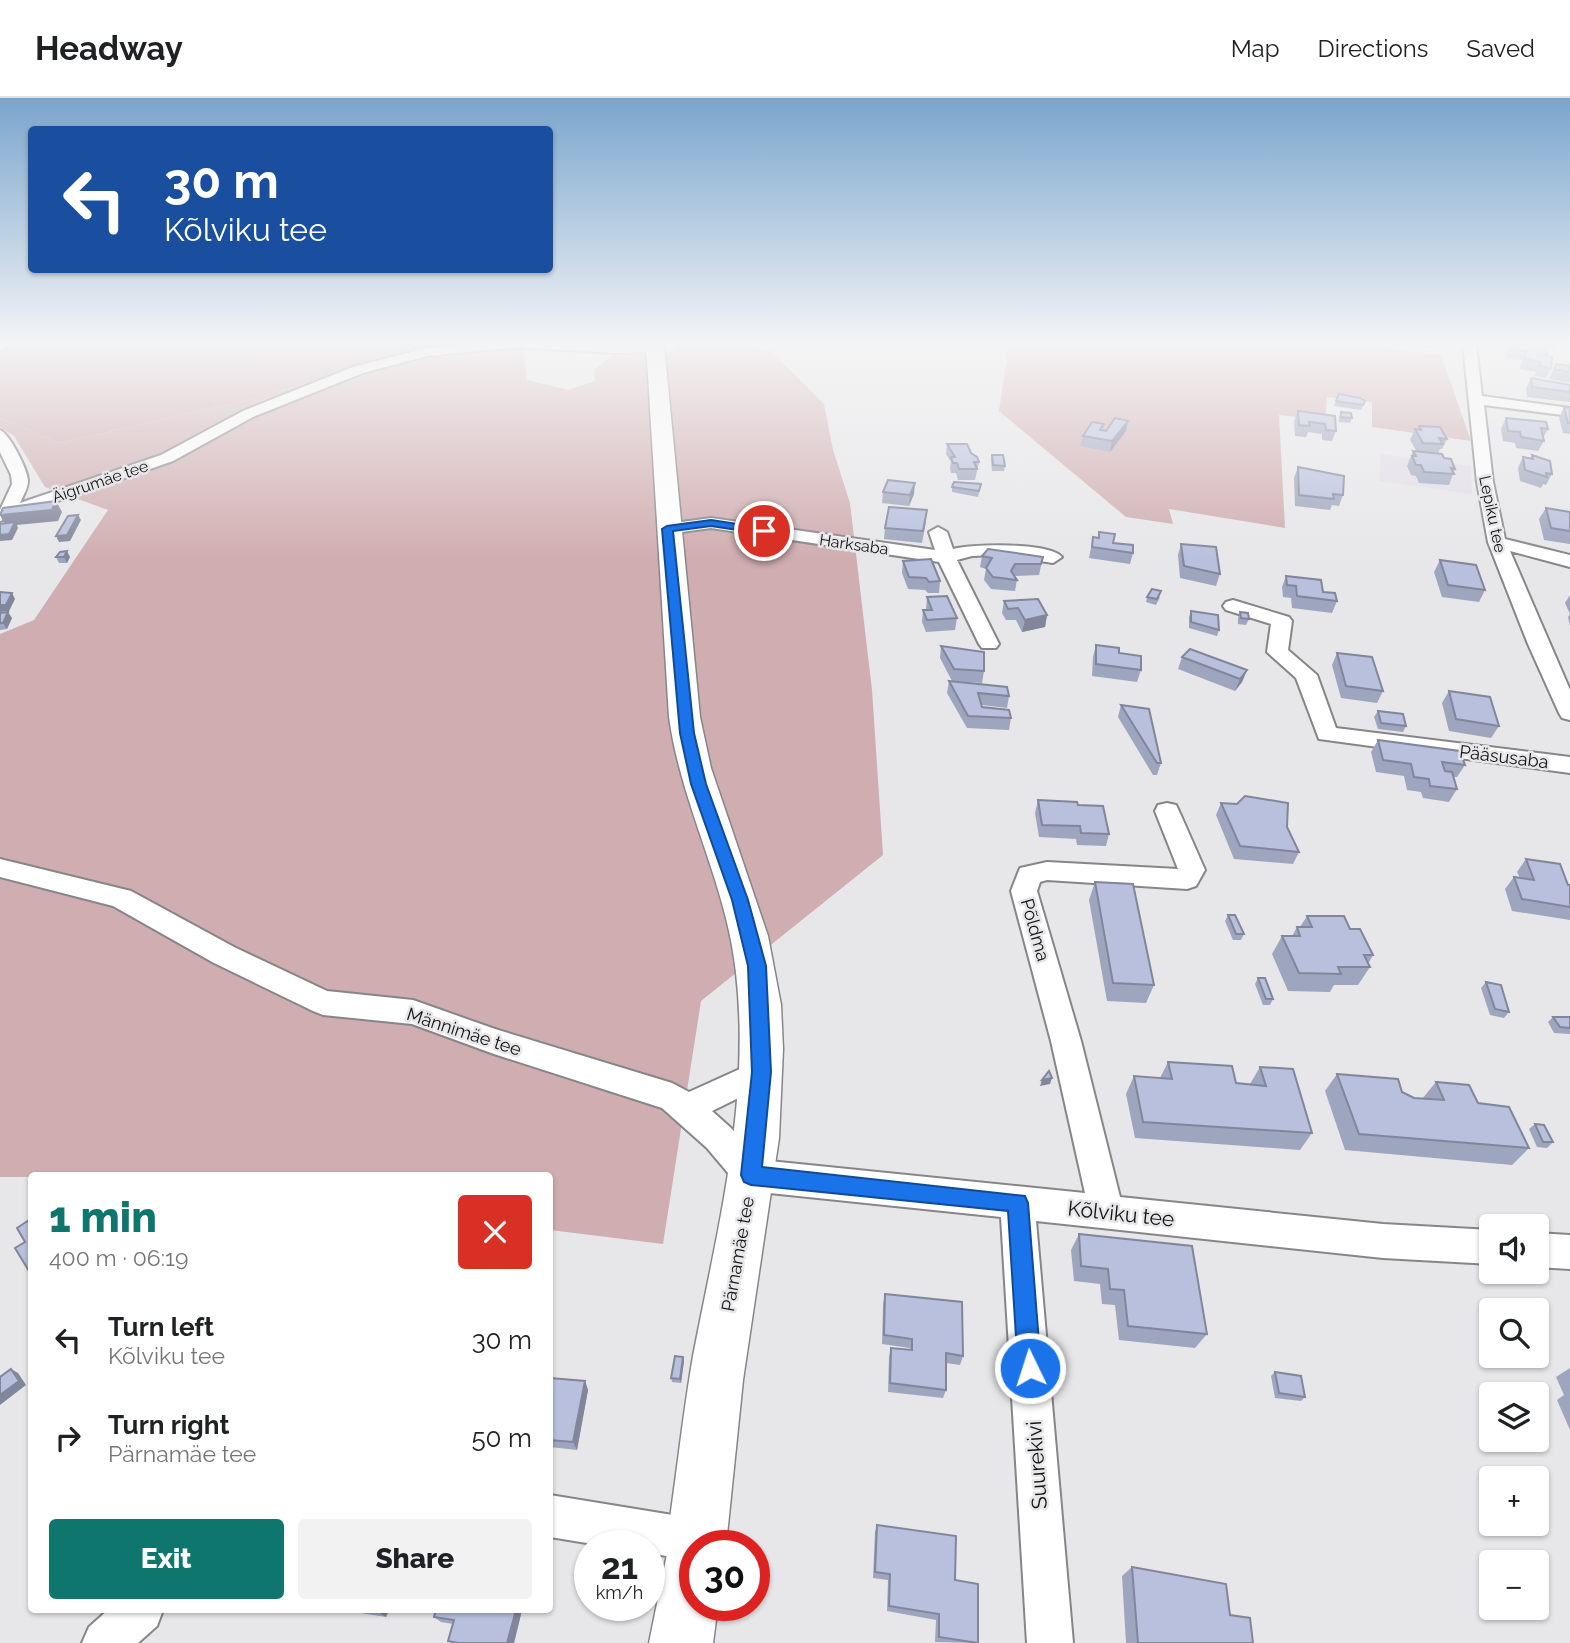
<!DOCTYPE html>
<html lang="en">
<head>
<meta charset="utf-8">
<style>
	:root { --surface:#fff; --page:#f2f2f2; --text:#202124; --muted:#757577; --line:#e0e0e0; --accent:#0f766e }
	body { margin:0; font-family:Raleway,sans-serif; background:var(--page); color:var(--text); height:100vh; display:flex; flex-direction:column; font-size:26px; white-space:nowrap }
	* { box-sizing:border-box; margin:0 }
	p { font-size:23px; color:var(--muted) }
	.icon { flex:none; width:38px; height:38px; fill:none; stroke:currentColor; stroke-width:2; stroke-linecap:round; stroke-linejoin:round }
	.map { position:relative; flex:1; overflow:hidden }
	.drawer { position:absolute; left:28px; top:1074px; width:525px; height:441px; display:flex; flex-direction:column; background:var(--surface); border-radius:7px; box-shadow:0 2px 5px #0004 }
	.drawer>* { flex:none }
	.guide { position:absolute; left:28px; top:28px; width:525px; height:147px; border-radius:7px; box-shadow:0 2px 5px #0004; background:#1a4fa0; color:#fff; overflow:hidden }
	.controls { position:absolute; left:1479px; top:1116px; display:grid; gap:14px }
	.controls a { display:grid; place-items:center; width:70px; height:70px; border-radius:7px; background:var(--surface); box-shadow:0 2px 5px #0004; font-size:35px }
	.speed { position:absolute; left:574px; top:1432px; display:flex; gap:14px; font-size:35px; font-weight:700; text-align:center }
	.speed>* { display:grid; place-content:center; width:91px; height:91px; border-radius:50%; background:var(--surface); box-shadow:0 2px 5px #0004; line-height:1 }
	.speed small { font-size:18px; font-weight:400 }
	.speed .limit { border:10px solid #d22; background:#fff; color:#111 }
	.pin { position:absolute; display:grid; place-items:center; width:60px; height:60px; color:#fff; margin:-30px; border:4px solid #fff; border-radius:50%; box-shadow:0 2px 7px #0007 }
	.me { position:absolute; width:77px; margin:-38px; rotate:356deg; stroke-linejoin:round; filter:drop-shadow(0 0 5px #0008) }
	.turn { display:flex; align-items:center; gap:24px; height:147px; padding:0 21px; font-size:32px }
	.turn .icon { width:91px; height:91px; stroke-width:2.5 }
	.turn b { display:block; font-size:49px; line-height:60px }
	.round { display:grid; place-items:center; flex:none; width:74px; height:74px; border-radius:7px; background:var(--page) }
	.overview { display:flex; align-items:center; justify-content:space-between; height:119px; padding:0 21px }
	h1 { font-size:42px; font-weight:800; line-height:52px; color:var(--accent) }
	.button { display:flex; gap:14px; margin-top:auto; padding:14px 21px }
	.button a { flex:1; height:80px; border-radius:7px; background:var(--accent); color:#fff; font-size:28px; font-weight:800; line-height:80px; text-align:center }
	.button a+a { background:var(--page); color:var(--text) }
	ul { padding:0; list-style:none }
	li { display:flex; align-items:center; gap:21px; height:98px; padding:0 21px }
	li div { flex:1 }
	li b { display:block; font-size:26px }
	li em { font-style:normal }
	header { display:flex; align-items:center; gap:42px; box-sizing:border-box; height:98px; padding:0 35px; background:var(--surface); border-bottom:2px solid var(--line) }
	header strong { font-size:33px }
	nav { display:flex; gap:38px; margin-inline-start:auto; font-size:24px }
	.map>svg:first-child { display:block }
	.built { fill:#e1dde7 }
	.green { fill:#cdaaae }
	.forest { fill:#d0adb0 }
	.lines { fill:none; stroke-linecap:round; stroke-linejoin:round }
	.street-casing { stroke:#868588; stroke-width:4 }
	.secondary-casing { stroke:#868588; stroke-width:3 }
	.street { fill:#fff; fill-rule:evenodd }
	.secondary { fill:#fff; fill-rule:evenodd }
	.wall { fill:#9ea5be }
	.shaded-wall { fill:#81869b }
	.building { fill:#b8c0dd; stroke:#81869b; stroke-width:2 }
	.route { fill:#1a73e8; stroke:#114b97; stroke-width:2 }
	.labels { text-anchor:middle; stroke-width:5; stroke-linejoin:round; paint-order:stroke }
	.far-street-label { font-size:16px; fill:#141314; stroke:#e7e6e8 }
	.street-label { font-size:18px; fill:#141314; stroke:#e7e6e8 }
	.near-street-label { font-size:21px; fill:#141314; stroke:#e7e6e8 }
</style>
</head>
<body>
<header>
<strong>Headway</strong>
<nav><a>Map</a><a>Directions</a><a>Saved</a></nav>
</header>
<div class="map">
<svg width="1570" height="1545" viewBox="0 0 1570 1545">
	<rect width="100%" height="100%" fill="#e7e6e8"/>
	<!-- built -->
	<path class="built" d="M1381 356 1471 368 1472 396 1379 383Z"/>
	<!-- green -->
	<path class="green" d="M0 246H445L243 303 60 345 0 320Z"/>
	<!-- forest -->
	<path class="forest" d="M445 246H522L527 282 568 292 595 283 594 272 612 258 676 254 675 246H735L771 253 824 306 833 352 850 405 872 592 883 757 701 903 663 1146 550 1132V1078L0 1079V536L34 522 108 412 45 389 14 338 0 329V320L60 345 243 303Z
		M1009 246H1353L1441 257 1471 343 1372 329V304L1327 299 1325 322 1279 317 1285 430 1169 411 1173 426 1126 419 999 313Z"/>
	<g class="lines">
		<defs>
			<path id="street" d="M0 246H10L0 253Z
				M475 246H655L662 250 655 254 614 255 518 249 427 258 363 275 253 319 173 363 0 423V412L12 386 11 377 0 354V332C9 335 28 372 28 383 28 390 23 398 20 405L161 357 243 313 353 269 427 250Z
				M1463 246H1476L1482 298 1570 310V318L1484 307 1493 384 1505 441 1570 457V469L1510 453 1570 592V622L1562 620 1559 615 1528 546 1488 444 1477 384Z
				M711 420 935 452 929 434 938 429 947 434 953 451C973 446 1049 444 1062 459L1053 465 999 457 972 458 957 462 999 546 996 550H982L979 546 939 464 711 430 667 436 658 431 667 426Z
				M1233 502 1289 519 1292 523 1288 552 1317 577 1336 630 1570 659V675L1319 641 1296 580 1267 554 1271 526 1226 512 1223 508 1226 504Z
				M1167 705 1176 707 1179 713 1205 772 1196 788 1187 791 1047 782 1040 784 1037 793 1081 943 1120 1099 1383 1126 1491 1132V1166L1383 1160 1036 1123 1073 1545H1027L1001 1119 751 1093 739 1088 707 1050 662 1010 494 956 412 926 323 917 313 913 214 865 113 808 0 779V761L131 793 234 849 327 893 413 902 495 931 672 985 689 994 762 961 773 965 778 974 773 983 712 1013 731 1030 760 1062 1085 1095 1051 943 1011 793 1020 770 1047 764 1178 771 1155 713 1158 707Z
				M1536 1135 1570 1137V1171L1536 1169Z
				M550 1397 697 1421 712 1427 718 1442 716 1447H695V1463L649 1455V1447H599L550 1439Z
				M108 1512H163L157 1528 138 1545H82L89 1529Z"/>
			<path id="secondary" d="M646 246H664L700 619 711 670 768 838 781 907 783 951 779 1040 743 1282 726 1447H695V1507H718L713 1545H649L668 1451 666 1447C676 1384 682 1321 693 1258 717 1133 751 1004 736 875 727 787 681 707 669 619Z"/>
		</defs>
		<!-- street casing -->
		<use href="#street" class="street-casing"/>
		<!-- secondary casing -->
		<use href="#secondary" class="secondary-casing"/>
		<!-- street -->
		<use href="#street" class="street"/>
		<!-- secondary -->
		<use href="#secondary" class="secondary"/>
	</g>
	<!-- wall -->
	<path class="wall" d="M801 246H827L823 250 801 247Z
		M1395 246H1433L1431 251Z
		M1511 246H1558L1555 251 1547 250 1546 257 1551 270 1546 280 1535 278 1536 274 1519 271 1522 262 1507 260V255Z
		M1556 266 1570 268V285L1549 281Z
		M1531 280 1570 287V304L1527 299 1526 290Z
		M1339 296 1365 303 1361 312 1334 308Z
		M1564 309 1570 310V336L1563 335 1559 320Z
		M1298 313 1335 318 1336 333 1332 343 1322 342V336L1308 334 1306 339 1295 338 1294 323Z
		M1341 314 1352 320 1350 325 1339 324V319Z
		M1506 320 1548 331 1543 340 1544 343 1538 353 1516 350 1515 345 1503 343 1501 331Z
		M1128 323 1126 333 1110 354 1080 348 1083 338 1104 326 1103 332 1106 333Z
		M1419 328 1447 341 1442 351H1440L1438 356 1455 371 1449 387 1419 385 1416 378 1411 377 1407 368 1413 353 1417 354 1410 342 1415 331H1417Z
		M947 346 971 355 979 364 975 382H958L956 375H951L950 370 951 364 946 356Z
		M992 357 1005 368 1004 373H992L991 362Z
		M1532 357 1552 376 1546 387 1543 386 1541 390 1520 383 1518 370 1523 359 1530 361Z
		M1298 369 1343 397 1339 408 1332 407 1330 412 1295 408 1294 380Z
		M981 386 978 399 952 394V389Z
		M883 394 914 396 909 408 882 405Z
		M1546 410 1570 414V446L1544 442 1539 421Z
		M926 424 922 445 884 441 885 430Z
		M1099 434 1113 445 1133 455 1130 466 1089 460 1093 439H1098Z
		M1181 446 1220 476 1216 488 1180 480 1178 457Z
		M982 458 1043 459 1039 477 1014 478 1017 482 1015 493 991 491 984 482 986 471 980 469Z
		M56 459H70L67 465H59Z
		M1440 462 1485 492 1479 504 1442 499 1434 474Z
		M903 463 940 483 939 495H928L925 492 908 491 902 475Z
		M1286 478 1337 503 1332 515 1292 510 1291 500 1283 499 1282 489Z
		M1570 497V528L1568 519 1570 516 1565 505Z
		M927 499 957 520 955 532 926 534 922 524 923 512H926Z
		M1147 499H1160L1156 507 1146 504Z
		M1004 503 1047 517 1045 529 1022 534 1016 522H1006L1002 515Z
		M1191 513 1219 532 1217 538 1189 530V519Z
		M1240 514 1249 521 1246 527 1238 526V520Z
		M0 515 12 520 7 531 0 532Z
		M1096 547 1119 555 1141 572 1137 584 1092 578 1093 559Z
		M941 548 984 573 982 585 952 583 940 560Z
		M1337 555 1383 593 1377 605 1341 600 1332 567Z
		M1182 559 1247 572 1242 584 1235 593 1178 571Z
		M949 583 1009 598 1007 610 982 607V609L1011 620 1009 632 967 630 947 595Z
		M1449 593 1499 628 1491 640 1449 633 1442 605Z
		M1121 607 1161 665 1157 677H1153L1118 619Z
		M1378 613 1406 628 1403 634 1378 631 1374 619Z
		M1378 642 1465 667 1457 679H1453L1457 691 1449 704 1423 700 1421 694 1407 692 1404 678 1376 674 1371 654Z
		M1038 702 1078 707 1109 736 1106 748 1077 747 1076 741 1039 739 1035 715Z
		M1221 705 1287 729 1299 754 1293 766 1234 761 1216 717Z
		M1526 761 1570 787V822L1512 813 1505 791 1514 779 1520 780 1517 774Z
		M1095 784 1154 887 1146 905 1107 903 1089 802Z
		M1228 817 1244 836 1241 842H1233L1225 823Z
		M1307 818 1350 831 1373 857 1368 866 1370 869 1358 887H1334L1330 894 1288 893 1272 856 1282 838H1292L1297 829H1300Z
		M1258 880 1273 901 1270 907H1263L1255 886Z
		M1486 884 1509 914 1504 920 1490 917 1481 890Z
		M1553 919H1570V936L1554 935 1548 924Z
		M1168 964 1236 985 1250 986 1260 969 1312 1035 1300 1052 1135 1040 1126 996 1134 978 1160 980Z
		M1337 976 1402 994 1414 1000 1422 1001 1436 984 1478 1005 1529 1050 1512 1067 1345 1052 1325 993Z
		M1535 1026 1553 1044 1547 1050 1537 1049 1529 1031Z
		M1079 1136 1207 1236 1195 1250 1119 1242 1115 1207 1102 1206 1100 1186 1074 1183 1071 1152Z
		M885 1196 963 1258 960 1267 946 1265V1292L943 1300 888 1294 889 1259 891 1250 910 1252V1250L882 1246 883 1206Z
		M683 1259 684 1263 681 1285 672 1284 671 1280Z
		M1570 1270V1332L1557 1302 1564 1297 1556 1279Z
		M1275 1274 1305 1299 1301 1303 1275 1300 1271 1278Z
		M550 1280 585 1283 588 1292 577 1352 550 1349Z
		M877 1427 955 1482 978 1545 935 1544 936 1522 887 1513 888 1482 873 1480 875 1434Z
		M1132 1469 1253 1545H1126L1122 1478Z
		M342 1512H389L386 1519Z
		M436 1512H522L514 1545H451L448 1543 453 1526 441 1524 434 1519Z"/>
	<!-- shaded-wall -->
	<path class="shaded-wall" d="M1128 323 1126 333 1110 354 1112 343Z
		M915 385 914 396 909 408 910 397Z
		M56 403 62 414 58 423 17 427 18 430 12 442 0 443V437L6 429 0 417Z
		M78 417 81 422 70 443 59 444 56 438Z
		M67 453 70 459 67 465 64 459Z
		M12 495 15 501 9 513 0 514V507Z
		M8 514 12 520 7 531 3 525Z
		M1047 517 1045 529 1022 534 1025 522Z
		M1247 572 1242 584 1235 593 1240 581Z
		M1052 980 1050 986 1040 988 1042 982Z
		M683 1259 684 1263 681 1285 680 1281Z
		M11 1271 18 1275 26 1287 0 1307V1297Z
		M585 1283 588 1292 577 1352 573 1344Z
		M379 1512H389L386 1519 378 1514Z
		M516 1512H522L514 1545H507Z"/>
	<!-- building -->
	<path class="building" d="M1512 246 1547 249V256H1536L1552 259 1551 270 1540 268 1541 264 1524 261 1527 253 1512 250Z
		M1556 266 1570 268V274L1554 271Z
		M1531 280 1570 287V294L1532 289Z
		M1339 296 1360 300 1365 303 1363 307 1336 303Z
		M1564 309 1570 310V325H1568Z
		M1298 313 1335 318 1336 333 1326 332 1325 326 1309 324 1310 328 1299 327Z
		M1341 314 1351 315 1352 320 1341 319Z
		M1115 320 1128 323 1112 343 1083 338 1092 324 1104 326 1100 332 1106 333Z
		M1506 320 1546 324 1548 331 1541 330 1544 343 1521 339 1520 334 1508 333Z
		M1419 328 1440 329 1447 341 1439 340 1443 346 1423 345 1415 331 1421 332Z
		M947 346H967L971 355 977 359 979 364H974L977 371H959L957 365H953L951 359H955Z
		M1413 353 1442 356 1444 360 1451 361 1455 371 1451 370 1454 376 1424 374 1421 367H1416L1412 358H1416Z
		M992 357H1003L1005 368 993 367Z
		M1532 357 1550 363 1552 376 1546 375 1547 379 1525 372 1523 359 1533 361Z
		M1298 369 1344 378 1343 397 1333 396 1334 401 1299 397Z
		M888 382 915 385 910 397 883 394Z
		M954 384 981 386 979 393 952 389Z
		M56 403 52 412 0 417 3 410Z
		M889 409 927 412 923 433 885 430Z
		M1546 410 1570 414V433L1551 430Z
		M78 417 67 437 56 438 68 418Z
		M15 424 9 436 0 437V426Z
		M1099 434 1115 436 1113 445 1133 447V455L1092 449 1093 439 1099 440Z
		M1181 446 1216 449 1220 476 1184 468Z
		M988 451 1043 459 1041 466H1015L1011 473 1017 482 993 479 986 470 992 460 982 458Z
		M67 453 64 459H56L60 454Z
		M931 461 940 483 929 484 926 480 909 479 903 463Z
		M1440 462 1476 467 1485 492 1448 487Z
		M1286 478 1321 482 1323 494 1335 495 1337 503 1297 498 1296 488 1287 487Z
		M1152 491 1161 493 1157 501 1147 499Z
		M0 494 12 495 6 507H0Z
		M947 498 957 520 927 522 923 512H932L927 499Z
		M1038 501 1047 517 1025 522 1018 510 1008 511 1004 503Z
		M1191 513 1218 517 1219 532 1191 524Z
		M8 514 3 525H0V515Z
		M1240 514 1248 515 1249 521 1241 520Z
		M1096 547 1119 550V555L1141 558V572L1096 566Z
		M941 548 984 554V573L954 571Z
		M1190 551 1247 572 1240 581 1182 559Z
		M1337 555 1372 559 1383 593 1346 588Z
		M949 583 1007 589 1009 598 978 595 982 609 1009 612 1011 620 968 618Z
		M1449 593 1490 599 1499 628 1456 621Z
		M1121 607 1149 611 1161 665H1157Z
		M1378 613 1403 616 1406 628 1381 625Z
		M1378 642 1460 653 1465 667 1442 664 1445 673 1452 674 1457 691 1430 688 1429 681 1414 679 1411 666 1383 662Z
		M1245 698 1288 705 1287 729 1299 754 1240 748 1221 705 1237 706Z
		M1038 702 1077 704 1078 707 1103 708 1109 736 1081 735 1080 728 1042 727Z
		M1526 761 1560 766 1568 787H1570V809L1522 801 1514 779 1534 782Z
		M1095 784 1133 786 1154 887 1113 885Z
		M1228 817H1235L1244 836H1236Z
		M1307 818H1344L1350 831H1360L1373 857H1364L1370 869H1338L1341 876 1299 875 1282 838H1300L1297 829H1312Z
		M1258 880H1265L1273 901H1266Z
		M1486 884 1501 887 1509 914 1495 911Z
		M1553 919H1570V930L1560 929Z
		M1168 964 1232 968 1236 985 1266 988 1260 969 1293 971 1312 1035 1143 1024 1134 978 1172 981Z
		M1049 973 1052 980 1042 982Z
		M1337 976 1398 981 1402 994 1414 1000 1444 1002 1436 984 1469 987 1478 1005 1509 1009 1529 1050 1359 1036Z
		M1535 1026 1544 1027 1553 1044H1543Z
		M32 1120V1178L15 1150 25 1144 17 1130Z
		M1079 1136 1192 1148 1207 1236 1128 1228 1124 1192 1110 1191 1108 1171 1081 1168Z
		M885 1196 962 1204 963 1258 946 1255V1292L890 1285 891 1250 912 1252V1241L884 1237Z
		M675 1258 683 1259 680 1281 671 1280Z
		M11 1271 19 1283 0 1297V1279Z
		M1275 1274 1301 1278 1305 1299 1279 1295Z
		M550 1280 585 1283 573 1344 550 1342Z
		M877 1427 956 1438 955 1482 978 1486V1545L939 1539V1516L889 1508 890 1476 875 1474Z
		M1132 1469 1226 1486 1230 1517 1250 1520 1253 1545H1138Z
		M436 1512H516L507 1545H458L448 1543 454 1522 434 1519Z"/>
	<!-- sky -->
	<linearGradient id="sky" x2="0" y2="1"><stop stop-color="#79a5cc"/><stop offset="0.53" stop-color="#f4f4f5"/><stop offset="1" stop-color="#f4f4f5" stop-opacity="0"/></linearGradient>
	<rect width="1570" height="462" fill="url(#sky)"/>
	<!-- route -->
	<path class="route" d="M711 422 764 430 769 433 764 436 711 428 673 433 694 635 706 686 748 802 766 868 771 974 762 1069 1025 1098 1028 1105 1041 1270 1038 1278 1030 1281 1021 1278 1018 1270 1008 1113 751 1087 744 1084 741 1077 752 974 748 868 732 802 691 686 680 635 662 431 667 428Z"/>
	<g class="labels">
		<!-- far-street labels -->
		<g class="far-street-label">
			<text transform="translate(100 383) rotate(-19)" y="6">Äigrumäe tee</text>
			<text transform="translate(1493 416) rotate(78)" y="6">Lepiku tee</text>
			<text transform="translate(854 446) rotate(8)" y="6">Harksaba</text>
		</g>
		<!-- street labels -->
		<g class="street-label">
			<text transform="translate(1504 659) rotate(7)" y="6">Pääsusaba</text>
			<text transform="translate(1035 832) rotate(74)" y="6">Põldma</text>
			<text transform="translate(464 934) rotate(18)" y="6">Männimäe tee</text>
			<text transform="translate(738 1156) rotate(-80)" y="6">Pärnamäe tee</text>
		</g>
		<!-- near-street labels -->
		<g class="near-street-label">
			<text transform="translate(1121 1116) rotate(6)" y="7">Kõlviku tee</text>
			<text transform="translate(1037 1367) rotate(-94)" y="7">Suurekivi</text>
		</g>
	</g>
</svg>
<div class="controls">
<a><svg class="icon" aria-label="sound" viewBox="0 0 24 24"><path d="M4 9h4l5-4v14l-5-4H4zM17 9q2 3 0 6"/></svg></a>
<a><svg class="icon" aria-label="search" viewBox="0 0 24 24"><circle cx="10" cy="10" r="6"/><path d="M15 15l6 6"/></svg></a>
<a><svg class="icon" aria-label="layers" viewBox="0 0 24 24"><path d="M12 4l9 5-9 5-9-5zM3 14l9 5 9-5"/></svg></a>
<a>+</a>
<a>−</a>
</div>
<div class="speed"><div>21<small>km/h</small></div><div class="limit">30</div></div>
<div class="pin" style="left:764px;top:433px;background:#d93025"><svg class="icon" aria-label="arrive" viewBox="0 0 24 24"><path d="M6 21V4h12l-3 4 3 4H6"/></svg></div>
<svg class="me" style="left:1030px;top:1270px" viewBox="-20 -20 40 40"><circle r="17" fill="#1a73e8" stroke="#fff" stroke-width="3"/><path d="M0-11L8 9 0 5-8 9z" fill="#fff"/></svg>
<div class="guide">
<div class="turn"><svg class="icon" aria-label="left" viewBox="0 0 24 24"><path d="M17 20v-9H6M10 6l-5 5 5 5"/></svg><div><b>30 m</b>Kõlviku tee</div></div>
</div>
<section class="drawer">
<div class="overview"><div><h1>1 min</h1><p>400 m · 06:19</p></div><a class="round" style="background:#d93025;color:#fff"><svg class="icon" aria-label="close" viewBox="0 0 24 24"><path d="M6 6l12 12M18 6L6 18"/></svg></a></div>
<ul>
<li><svg class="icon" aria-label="left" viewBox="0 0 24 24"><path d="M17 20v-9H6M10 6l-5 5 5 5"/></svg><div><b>Turn left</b><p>Kõlviku tee</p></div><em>30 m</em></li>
<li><svg class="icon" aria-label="right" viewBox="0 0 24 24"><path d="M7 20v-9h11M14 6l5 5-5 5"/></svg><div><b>Turn right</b><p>Pärnamäe tee</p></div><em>50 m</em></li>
</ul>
<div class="button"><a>Exit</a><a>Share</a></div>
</section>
</div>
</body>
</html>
